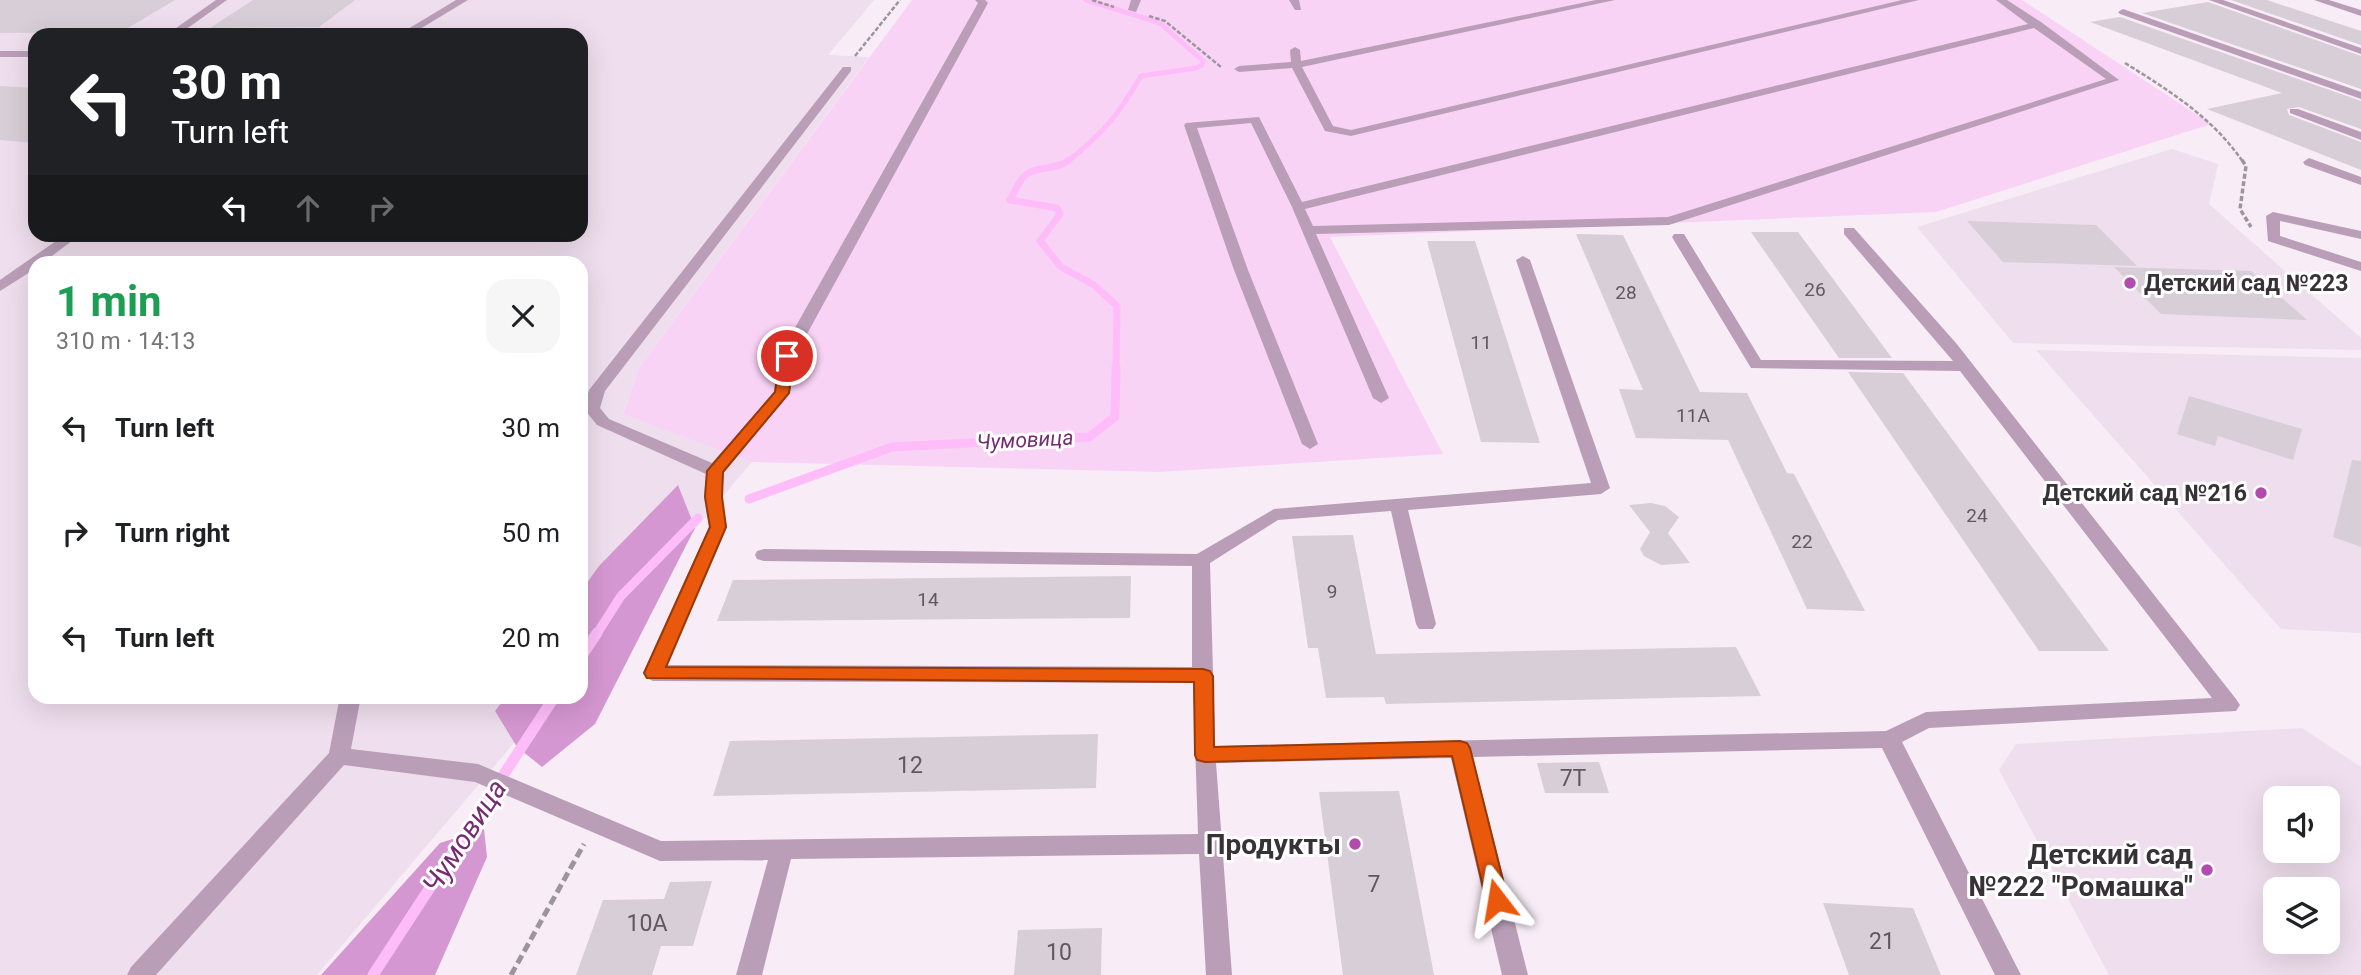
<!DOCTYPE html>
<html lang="en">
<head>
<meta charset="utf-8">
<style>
	:root { --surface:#fff; --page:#f6f6f6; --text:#202124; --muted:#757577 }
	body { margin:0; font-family:Roboto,sans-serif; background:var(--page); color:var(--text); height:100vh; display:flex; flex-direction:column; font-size:26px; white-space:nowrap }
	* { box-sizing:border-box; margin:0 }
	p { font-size:23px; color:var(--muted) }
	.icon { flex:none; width:38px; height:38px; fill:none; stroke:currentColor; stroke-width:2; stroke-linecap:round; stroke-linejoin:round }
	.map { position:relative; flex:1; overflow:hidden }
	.sheet { position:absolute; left:28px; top:256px; width:560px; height:448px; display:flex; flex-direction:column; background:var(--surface); border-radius:21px; box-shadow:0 7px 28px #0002 }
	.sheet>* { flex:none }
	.guide { position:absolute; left:28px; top:28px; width:560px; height:214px; border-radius:21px; box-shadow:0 7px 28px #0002; background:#202124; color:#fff; overflow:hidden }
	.tools { position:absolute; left:2263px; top:786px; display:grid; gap:14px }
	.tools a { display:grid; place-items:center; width:77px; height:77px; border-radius:14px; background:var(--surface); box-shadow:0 7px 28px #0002; font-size:35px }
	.pin { position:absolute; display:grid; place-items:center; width:60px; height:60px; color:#fff; margin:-30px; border:4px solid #fff; border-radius:50%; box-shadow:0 2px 7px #0007 }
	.me { position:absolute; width:77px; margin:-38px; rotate:346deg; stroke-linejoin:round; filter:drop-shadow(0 0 5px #0008) }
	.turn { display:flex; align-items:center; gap:24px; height:147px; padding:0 28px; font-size:32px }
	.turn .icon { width:91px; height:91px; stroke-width:2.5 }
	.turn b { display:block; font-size:49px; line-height:60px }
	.lanes { display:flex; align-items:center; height:66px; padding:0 28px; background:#0003; justify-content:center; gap:35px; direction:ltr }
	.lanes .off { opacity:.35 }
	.round { display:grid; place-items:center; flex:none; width:74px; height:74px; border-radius:21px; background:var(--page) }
	.head { display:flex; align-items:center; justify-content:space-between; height:119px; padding:0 28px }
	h1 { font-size:42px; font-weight:700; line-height:52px; color:#1e9e55 }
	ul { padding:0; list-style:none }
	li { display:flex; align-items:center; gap:21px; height:105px; padding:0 28px }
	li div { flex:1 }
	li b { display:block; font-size:26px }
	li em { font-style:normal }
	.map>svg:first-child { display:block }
	.built { fill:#efdeed; fill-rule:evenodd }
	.green { fill:#f9d3f6 }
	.forest { fill:#d597d1 }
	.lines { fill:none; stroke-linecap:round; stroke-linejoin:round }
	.stream-far3 { stroke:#febdf9; stroke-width:5 }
	.stream-far2 { stroke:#febdf9; stroke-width:7 }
	.stream-far1 { stroke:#febdf9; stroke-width:9 }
	.stream { stroke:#febdf9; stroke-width:11 }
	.building { fill:#d8ced7 }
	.path-far2 { stroke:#9d959c; stroke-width:2.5; stroke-dasharray:4.5 2; stroke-linecap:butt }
	.path-far1 { stroke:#9d959c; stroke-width:3.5; stroke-dasharray:5 2.5; stroke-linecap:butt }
	.path { stroke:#9d959c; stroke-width:5; stroke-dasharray:9 4.5; stroke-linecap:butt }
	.minor { fill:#ba9eb8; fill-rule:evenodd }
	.route { fill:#ea580c; stroke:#983908; stroke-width:2 }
	.poi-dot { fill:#b24bae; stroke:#fff; stroke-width:2.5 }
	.labels { text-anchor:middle; stroke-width:6; stroke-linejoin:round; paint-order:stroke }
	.number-label { font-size:19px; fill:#5e595e }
	.far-water-label { font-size:21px; font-style:italic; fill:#752c73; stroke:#fff }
	.poi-label { font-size:23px; font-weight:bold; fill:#363236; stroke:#fff; text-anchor:start }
	.near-number-label { font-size:23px; fill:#5e595e }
	.near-water-label { font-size:28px; font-style:italic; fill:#752c73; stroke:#fff }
	.near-poi-label { font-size:28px; font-weight:bold; fill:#363236; stroke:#fff; text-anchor:end }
</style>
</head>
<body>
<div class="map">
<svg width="2361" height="975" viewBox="0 0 2361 975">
	<rect width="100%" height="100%" fill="#f8edf7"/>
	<!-- built -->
	<path class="built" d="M0 0H874L828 55 869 57 639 368 623 413 752 462 581 664V262H35V696L553 697 317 975H0ZM35 35H581V234H35Z
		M2172 149 2218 164 2209 204 2361 338V350L2013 343 1917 227Z
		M2036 350 2361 358V633L2281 629Z
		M2302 728 2361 767V975H2109L1999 770 2016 744ZM2328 798V850H2275V798ZM2328 889V942H2275V889Z"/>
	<!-- green -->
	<path class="green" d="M912 0H2022L2211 124 1936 212 1330 237 1443 454 1160 472 752 462 623 414 639 368Z"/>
	<!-- forest -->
	<path class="forest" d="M678 485 695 528 595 724 542 767 517 747 495 711 506 697 581 696V591L599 566Z
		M484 829 487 857 435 975H321L440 843Z"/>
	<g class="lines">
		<!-- stream-far3 -->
		<path class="stream-far3" d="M1067 162C1104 132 1117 117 1141 76L1196 68 1202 65 1203 61 1160 23 1086 0"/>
		<!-- stream-far2 -->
		<path class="stream-far2" d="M1069 160C1055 172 1033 164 1022 179 1017 185 1014 193 1010 200L1057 208 1060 214 1040 241 1061 267 1094 285 1117 306 1116 369"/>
		<!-- stream-far1 -->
		<path class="stream-far1" d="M749 499 892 447 1089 437 1115 417 1116 367
			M596 635 621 596 698 518"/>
		<!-- stream -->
		<path class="stream" d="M581 657 597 633
			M373 975 555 696"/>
	</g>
	<!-- building -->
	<path class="building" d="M0 0H175L121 32 0 33Z
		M253 0H355L319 27 210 28Z
		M2231 0H2267L2361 31V45Z
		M2208 2 2361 56V89L2142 13Z
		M2120 17 2361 101V129L2299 107 2287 109 2289 115 2361 142V170L2207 109 2282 93 2090 22Z
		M0 86 35 88V143L0 140Z
		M1967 221 2096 225 2137 266 2003 262Z
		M1751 232H1798L1892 358H1839Z
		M1576 234 1623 235 1700 392 1747 393 1787 473 1794 474 1865 611 1807 609 1728 440 1636 438 1619 389 1643 390Z
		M1427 241H1475L1540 443 1481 442Z
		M2114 267 2251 271 2307 320 2161 314Z
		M1848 372 1903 373 2109 651H2039Z
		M2189 396 2302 429 2293 460 2218 436 2215 446 2177 434Z
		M2352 460 2361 461V547L2333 537Z
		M1651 503 1665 506 1679 517 1668 533 1690 563 1661 565 1644 556 1640 549 1650 532 1629 505Z
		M1353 535 1376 654 1736 647 1761 696 1386 704 1384 697 1326 698 1318 648H1308L1292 536Z
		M1131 576 1130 618 717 621 733 580Z
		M1098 734 1096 788 713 796 730 741Z
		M1599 762 1609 793H1545L1537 763Z
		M1399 791 1434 975H1343L1319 792Z
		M712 881 693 946H661L652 975H576L603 900 664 899 670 882Z
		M1823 903 1913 908 1941 975H1849Z
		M1102 928 1101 975H1014L1018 930Z"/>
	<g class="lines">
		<!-- path-far2 -->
		<path class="path-far2" d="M1092 0 1114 7
			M1149 16 1165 21 1221 67
			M855 56 900 0
			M2125 63C2170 91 2213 118 2243 162"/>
		<!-- path-far1 -->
		<path class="path-far1" d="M2242 160 2246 166 2240 209 2251 227"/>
		<!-- path -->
		<path class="path" d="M511 975 584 844"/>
		<!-- minor -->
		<path class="minor" d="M216 0H227L178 35H166Z
			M456 0H468L410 35H398Z
			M975 0H985L988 3 795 356 790 393 724 472 722 497 727 527 667 665 1192 667V566L764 561 757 559 755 555 757 551 764 549 1197 554 1274 509 1591 483 1516 260 1523 256 1530 260 1610 488 1601 494 1408 510 1436 624 1433 629H1419L1416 624 1391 511 1278 520 1210 563 1215 746 1886 731 1926 712 2212 698 1960 371 1751 368 1672 237 1674 234H1684L1761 360 1953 361 1844 234V228H1854L1956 343 2236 699 2240 705 2236 711 1929 728 1902 742 2021 975H1995L1882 748 1473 757 1528 975H1502L1451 758 1216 763 1232 975H1206L1199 854 791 859 762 975H736L768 860 660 861 475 782 344 765 156 975H127L131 967 329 753 340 696H361L351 749 478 764 661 841 1198 834 1193 683 653 681 646 678 643 673 709 527 704 497 706 474 597 425 584 409 589 390 843 67H851V71L605 391 600 408 609 419 712 463 774 392 779 356 978 3Z
			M1131 0H1141L1136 12 1128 10Z
			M1289 0H1299L1301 10H1295Z
			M1596 0H1615L1302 67 1333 126 1351 130 1902 0H1919L1351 136 1325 131 1292 68 1239 72 1234 69 1239 66 1291 62 1290 50 1295 47 1300 50 1301 61Z
			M1996 0H2007L2041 22 2119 80 1669 225 1316 234 1389 398 1381 403 1373 398 1292 207 1251 123 1197 128 1248 270 1318 444 1310 449 1302 444 1234 270 1184 125 1186 123 1259 117 1302 202 2028 24ZM2034 28 2106 79 1668 217 1313 226 1305 209Z
			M2209 0H2223L2361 48V54Z
			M2314 0H2329L2361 10V16Z
			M2123 9 2361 92V99L2120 14 2118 12Z
			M0 51H35V57H0Z
			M2290 109H2298L2361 132V140L2290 113Z
			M2309 158 2361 177V185L2305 165 2303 162Z
			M2273 212 2361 231V239L2280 221V236L2361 262V271L2268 241 2266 216Z
			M66 234H81L44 262H35V269L0 291V280Z"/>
	</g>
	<!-- route -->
	<path class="route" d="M787 352 794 356 789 393 723 472 722 497 726 527 666 667 1203 669 1210 671 1213 676 1214 747 1460 741 1467 743 1470 748 1508 900 1505 906 1497 909 1489 906 1486 900 1452 756 1205 762 1197 760 1195 755 1194 682 647 678 644 673 710 527 705 497 707 471 775 392 780 356Z"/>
	<!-- markers -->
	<g class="poi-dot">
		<circle cx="2130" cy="283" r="7"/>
		<circle cx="2261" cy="493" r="7"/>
		<circle cx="1355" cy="844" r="7"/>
		<circle cx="2207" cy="870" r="7"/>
	</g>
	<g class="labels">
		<!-- number labels -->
		<g class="number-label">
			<text x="1815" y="296">26</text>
			<text x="1626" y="299">28</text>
			<text x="1481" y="349">11</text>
			<text x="1693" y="422">11А</text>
			<text x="1977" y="522">24</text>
			<text x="1802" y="548">22</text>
			<text x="1332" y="598">9</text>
			<text x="928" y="606">14</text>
		</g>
		<!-- far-water labels -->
		<g class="far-water-label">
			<text transform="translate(1025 440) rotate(-3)" y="7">Чумовица</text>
		</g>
		<!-- poi labels -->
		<g class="poi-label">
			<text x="2144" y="291">Детский сад №223</text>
			<text x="2247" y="501" text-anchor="end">Детский сад №216</text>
		</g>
		<!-- near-number labels -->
		<g class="near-number-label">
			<text x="910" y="773">12</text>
			<text x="1573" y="786">7Т</text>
			<text x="1374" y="892">7</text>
			<text x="647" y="931">10А</text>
			<text x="1882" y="949">21</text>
			<text x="1059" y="960">10</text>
		</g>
		<!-- near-water labels -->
		<g class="near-water-label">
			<text transform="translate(464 836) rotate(-57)" y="10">Чумовица</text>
		</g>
		<!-- near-poi labels -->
		<g class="near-poi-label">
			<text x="1341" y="854">Продукты</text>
			<text x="2193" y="864">Детский сад<tspan x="2193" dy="32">№222 "Ромашка"</tspan></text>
		</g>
	</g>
</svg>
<div class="tools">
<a><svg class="icon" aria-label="sound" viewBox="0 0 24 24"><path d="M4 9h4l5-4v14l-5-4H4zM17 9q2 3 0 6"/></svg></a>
<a><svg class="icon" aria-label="layers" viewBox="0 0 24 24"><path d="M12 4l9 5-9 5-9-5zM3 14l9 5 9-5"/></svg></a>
</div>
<div class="pin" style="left:787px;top:356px;background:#d93025"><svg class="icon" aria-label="arrive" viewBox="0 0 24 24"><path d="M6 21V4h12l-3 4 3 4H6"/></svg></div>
<svg class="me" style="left:1497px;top:900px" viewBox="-20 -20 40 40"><path d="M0-17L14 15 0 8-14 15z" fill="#ea580c" stroke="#fff" stroke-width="4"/></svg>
<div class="guide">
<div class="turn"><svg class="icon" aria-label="left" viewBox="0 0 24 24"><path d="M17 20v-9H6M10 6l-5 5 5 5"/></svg><div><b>30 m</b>Turn left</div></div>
<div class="lanes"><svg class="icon" aria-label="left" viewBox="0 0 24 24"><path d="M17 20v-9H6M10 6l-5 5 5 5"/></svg><svg class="icon off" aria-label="ahead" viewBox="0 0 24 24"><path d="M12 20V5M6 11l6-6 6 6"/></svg><svg class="icon off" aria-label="right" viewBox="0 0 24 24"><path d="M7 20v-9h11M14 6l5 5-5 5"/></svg></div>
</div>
<section class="sheet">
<div class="head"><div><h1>1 min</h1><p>310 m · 14:13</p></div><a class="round"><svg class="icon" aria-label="close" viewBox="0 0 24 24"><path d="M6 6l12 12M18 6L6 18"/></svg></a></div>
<ul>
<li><svg class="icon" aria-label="left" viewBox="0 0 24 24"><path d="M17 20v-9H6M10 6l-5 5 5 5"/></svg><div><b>Turn left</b></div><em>30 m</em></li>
<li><svg class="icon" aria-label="right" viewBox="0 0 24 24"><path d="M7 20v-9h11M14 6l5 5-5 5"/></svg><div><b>Turn right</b></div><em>50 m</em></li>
<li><svg class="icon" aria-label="left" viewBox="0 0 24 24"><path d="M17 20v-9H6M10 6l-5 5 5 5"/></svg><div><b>Turn left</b></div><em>20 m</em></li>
</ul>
</section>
</div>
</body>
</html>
